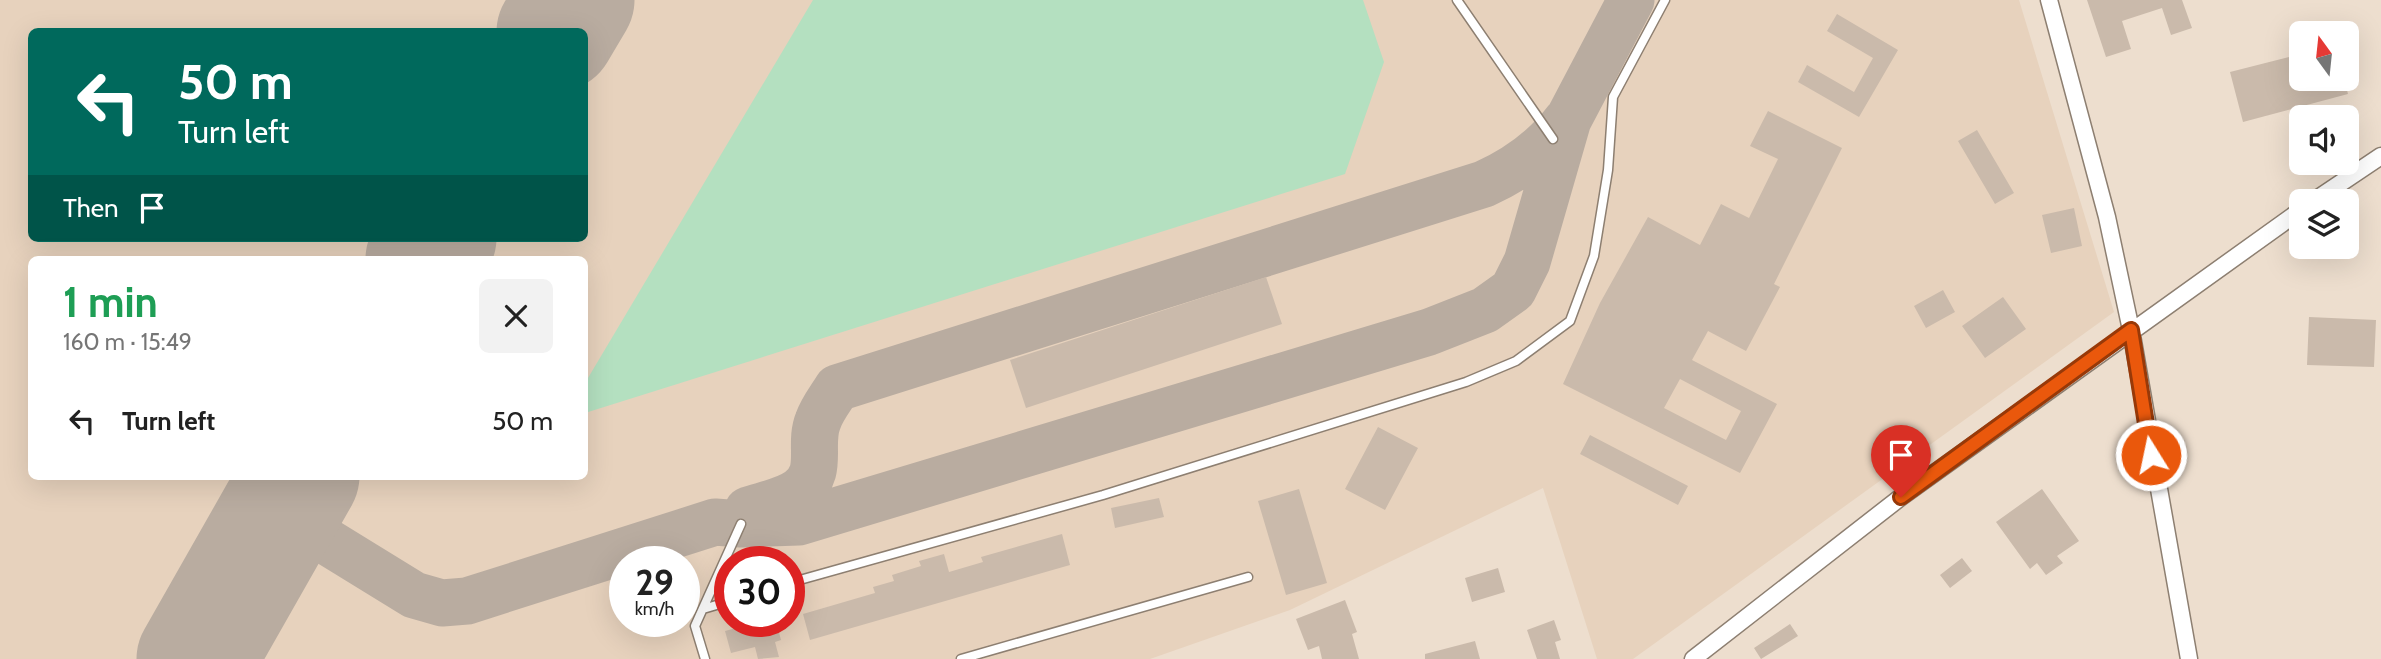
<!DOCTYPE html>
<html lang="en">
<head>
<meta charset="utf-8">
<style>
	:root { --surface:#fff; --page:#f2f2f2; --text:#222; --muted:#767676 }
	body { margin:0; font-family:Cabin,sans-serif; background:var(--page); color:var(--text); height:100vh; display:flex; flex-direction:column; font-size:26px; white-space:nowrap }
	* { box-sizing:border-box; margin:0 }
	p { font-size:23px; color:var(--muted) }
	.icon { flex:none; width:38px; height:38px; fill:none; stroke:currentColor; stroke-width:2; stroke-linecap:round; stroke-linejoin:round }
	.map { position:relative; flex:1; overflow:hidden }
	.drawer { position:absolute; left:28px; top:256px; width:560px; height:224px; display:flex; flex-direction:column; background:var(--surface); border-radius:10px; box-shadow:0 7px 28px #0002 }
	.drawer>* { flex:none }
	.guide { position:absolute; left:28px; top:28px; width:560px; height:214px; border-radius:10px; box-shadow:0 7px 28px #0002; background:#00695c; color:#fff; overflow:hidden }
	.needle { width:46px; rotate:345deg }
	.buttons { position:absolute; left:2289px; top:21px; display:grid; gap:14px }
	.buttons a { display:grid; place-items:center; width:70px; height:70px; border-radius:10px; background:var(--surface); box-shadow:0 7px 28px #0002; font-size:35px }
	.speed { position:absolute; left:609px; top:546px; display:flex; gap:14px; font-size:35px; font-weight:700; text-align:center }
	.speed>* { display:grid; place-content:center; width:91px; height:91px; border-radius:50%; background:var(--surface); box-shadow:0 7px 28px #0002; line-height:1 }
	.speed small { font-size:18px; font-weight:400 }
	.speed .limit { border:10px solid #d22; background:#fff; color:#111 }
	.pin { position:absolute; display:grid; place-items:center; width:60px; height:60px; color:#fff; margin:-72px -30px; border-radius:50% 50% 50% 0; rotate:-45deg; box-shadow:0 0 7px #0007 }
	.pin .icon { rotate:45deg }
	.me { position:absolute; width:77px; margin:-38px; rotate:350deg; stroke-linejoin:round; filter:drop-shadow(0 0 5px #0008) }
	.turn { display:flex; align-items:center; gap:24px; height:147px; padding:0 35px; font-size:32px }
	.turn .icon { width:91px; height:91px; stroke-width:2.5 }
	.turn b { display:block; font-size:49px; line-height:60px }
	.then { display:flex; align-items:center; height:66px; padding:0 35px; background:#0003; gap:14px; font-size:26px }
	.round { display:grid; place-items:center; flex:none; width:74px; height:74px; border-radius:10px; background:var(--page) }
	.headline { display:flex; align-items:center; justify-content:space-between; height:119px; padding:0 35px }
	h1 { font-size:42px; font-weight:800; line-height:52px; color:#1e9e55 }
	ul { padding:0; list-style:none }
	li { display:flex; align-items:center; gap:21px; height:91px; padding:0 35px }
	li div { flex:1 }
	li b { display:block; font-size:26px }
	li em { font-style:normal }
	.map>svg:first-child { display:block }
	.built { fill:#e7d2bd; fill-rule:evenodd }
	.green { fill:#b4e0c0 }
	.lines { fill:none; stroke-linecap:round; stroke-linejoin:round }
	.taxiway { stroke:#b9aca0; stroke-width:47 }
	.runway { stroke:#b9aca0; stroke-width:119 }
	.building { fill:#cabaab; fill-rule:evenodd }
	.lane-casing { stroke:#8d7f71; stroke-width:11 }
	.street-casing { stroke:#8d7f71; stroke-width:19 }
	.lane { stroke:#fff; stroke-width:8 }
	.street { stroke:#fff; stroke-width:16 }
	.route-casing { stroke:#983908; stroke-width:18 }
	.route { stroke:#ea580c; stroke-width:12 }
</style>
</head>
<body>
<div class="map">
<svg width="2381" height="659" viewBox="0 0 2381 659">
	<rect width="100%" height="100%" fill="#eddece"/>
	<!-- built -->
	<path class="built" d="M0 0H2019L2114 312 1633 659H1597L1543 488 1290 610 1150 659H0ZM32 32H584V238H32ZM32 259H584V476H32ZM625 562H684V621H625ZM730 562H789V621H730Z"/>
	<!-- green -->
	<path class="green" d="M813 0H1363L1384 62 1345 174 585 413V383Z"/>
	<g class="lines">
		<!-- taxiway -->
		<path class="taxiway" d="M748 510C763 505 786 501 799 491 825 472 808 446 818 421 822 409 831 398 837 388L1484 184C1517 169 1545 149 1567 120
			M279 512 414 595 442 603 467 601 715 522 741 524 799 522 1429 332 1485 310 1513 290 1527 262 1568 120 1631 0"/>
		<!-- runway -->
		<path class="runway" d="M556 32 575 0
			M425 259 437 238
			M196 659 300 476"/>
	</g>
	<!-- building -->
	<path class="building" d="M2087 0H2182L2192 28 2171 35 2162 8 2122 21 2131 49 2106 57Z
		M1837 14 1898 50 1859 117 1798 82 1807 65 1854 92 1873 58 1827 31Z
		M2301 54V79H2344L2348 94 2243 122 2230 72Z
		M1768 111 1842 148 1774 284 1780 287 1746 351 1708 331 1692 360 1777 404 1740 473 1563 384 1600 303 1648 217 1700 245 1721 204 1749 218 1778 159 1750 146ZM1680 379 1741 411 1726 440 1664 408Z
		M1977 130 2014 193 1995 204 1958 141Z
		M2074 208 2082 246 2051 253 2042 215Z
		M1266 277 1282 324 1026 408 1010 360Z
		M1943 290 1955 312 1926 328 1914 306Z
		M2003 297 2026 329 1985 358 1962 326Z
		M2309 317 2376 320 2374 367 2307 365Z
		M1378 427 1418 448 1385 510 1345 489Z
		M1590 435 1688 486 1678 505 1580 454Z
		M1299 489 1327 583 1286 595 1258 501Z
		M2042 489 2079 541 2057 556 2063 563 2046 575 2037 563 2030 569 1996 522Z
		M1159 498 1164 517 1115 528 1111 508Z
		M1062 534 1070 565 810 640 803 614 875 593 873 587 894 581 892 575 921 566 919 561 944 554 949 572 983 562 981 557Z
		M1962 558 1972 571 1950 588 1940 575Z
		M1498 568 1505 592 1472 602 1465 578Z
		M1345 600 1357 632 1352 634 1359 659H1322L1319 646 1308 650 1296 619Z
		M1554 620 1561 640 1555 642 1560 659H1537L1527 630Z
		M763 621H776L781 640 775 642 779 657 758 659 755 647 731 653 725 631Z
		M1790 624 1798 636 1761 659 1754 648Z
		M1475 641 1480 659H1425V654Z"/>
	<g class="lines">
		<defs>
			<path id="lane" d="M1457 0 1553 139
				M789 583 1103 495 1466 382 1516 361 1570 321 1594 256 1608 170 1613 97 1665 0
				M703 609 730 601
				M705 659 695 626 741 524
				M961 659 1248 577"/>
			<path id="street" d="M2049 0 2107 217 2131 330 2189 659
				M2314 201 2381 156
				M1693 659 1901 497 2301 210"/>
		</defs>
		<!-- lane casing -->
		<use href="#lane" class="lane-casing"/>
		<!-- street casing -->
		<use href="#street" class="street-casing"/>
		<!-- lane -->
		<use href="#lane" class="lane"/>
		<!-- street -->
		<use href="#street" class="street"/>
	</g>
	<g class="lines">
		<defs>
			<path id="route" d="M1901 497 2131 330 2151 455"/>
		</defs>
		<!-- route casing -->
		<use href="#route" class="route-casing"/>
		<!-- route -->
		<use href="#route" class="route"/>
	</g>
</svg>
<div class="buttons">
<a><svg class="needle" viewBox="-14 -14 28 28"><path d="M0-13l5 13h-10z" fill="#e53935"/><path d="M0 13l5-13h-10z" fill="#767676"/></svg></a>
<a><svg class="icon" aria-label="sound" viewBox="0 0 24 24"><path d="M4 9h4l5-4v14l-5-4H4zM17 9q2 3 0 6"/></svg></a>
<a><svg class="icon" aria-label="layers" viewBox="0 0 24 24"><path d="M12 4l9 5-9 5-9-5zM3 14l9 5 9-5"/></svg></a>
</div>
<div class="speed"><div>29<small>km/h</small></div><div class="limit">30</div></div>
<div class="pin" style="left:1901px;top:497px;background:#d93025"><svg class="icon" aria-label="arrive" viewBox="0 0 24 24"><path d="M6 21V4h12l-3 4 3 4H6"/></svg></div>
<svg class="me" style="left:2151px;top:455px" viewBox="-20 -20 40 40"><circle r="17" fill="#ea580c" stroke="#fff" stroke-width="3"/><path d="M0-11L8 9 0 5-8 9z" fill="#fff"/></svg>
<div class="guide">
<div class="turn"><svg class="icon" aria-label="left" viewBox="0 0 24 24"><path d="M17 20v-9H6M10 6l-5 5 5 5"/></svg><div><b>50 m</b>Turn left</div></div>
<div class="then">Then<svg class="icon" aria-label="arrive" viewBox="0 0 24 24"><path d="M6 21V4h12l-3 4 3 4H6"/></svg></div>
</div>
<section class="drawer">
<div class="headline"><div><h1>1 min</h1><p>160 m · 15:49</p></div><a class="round"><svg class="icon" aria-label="close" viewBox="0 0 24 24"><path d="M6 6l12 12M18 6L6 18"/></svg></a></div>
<ul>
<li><svg class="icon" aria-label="left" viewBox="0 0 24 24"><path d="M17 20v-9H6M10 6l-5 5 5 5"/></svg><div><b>Turn left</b></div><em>50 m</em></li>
</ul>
</section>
</div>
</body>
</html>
